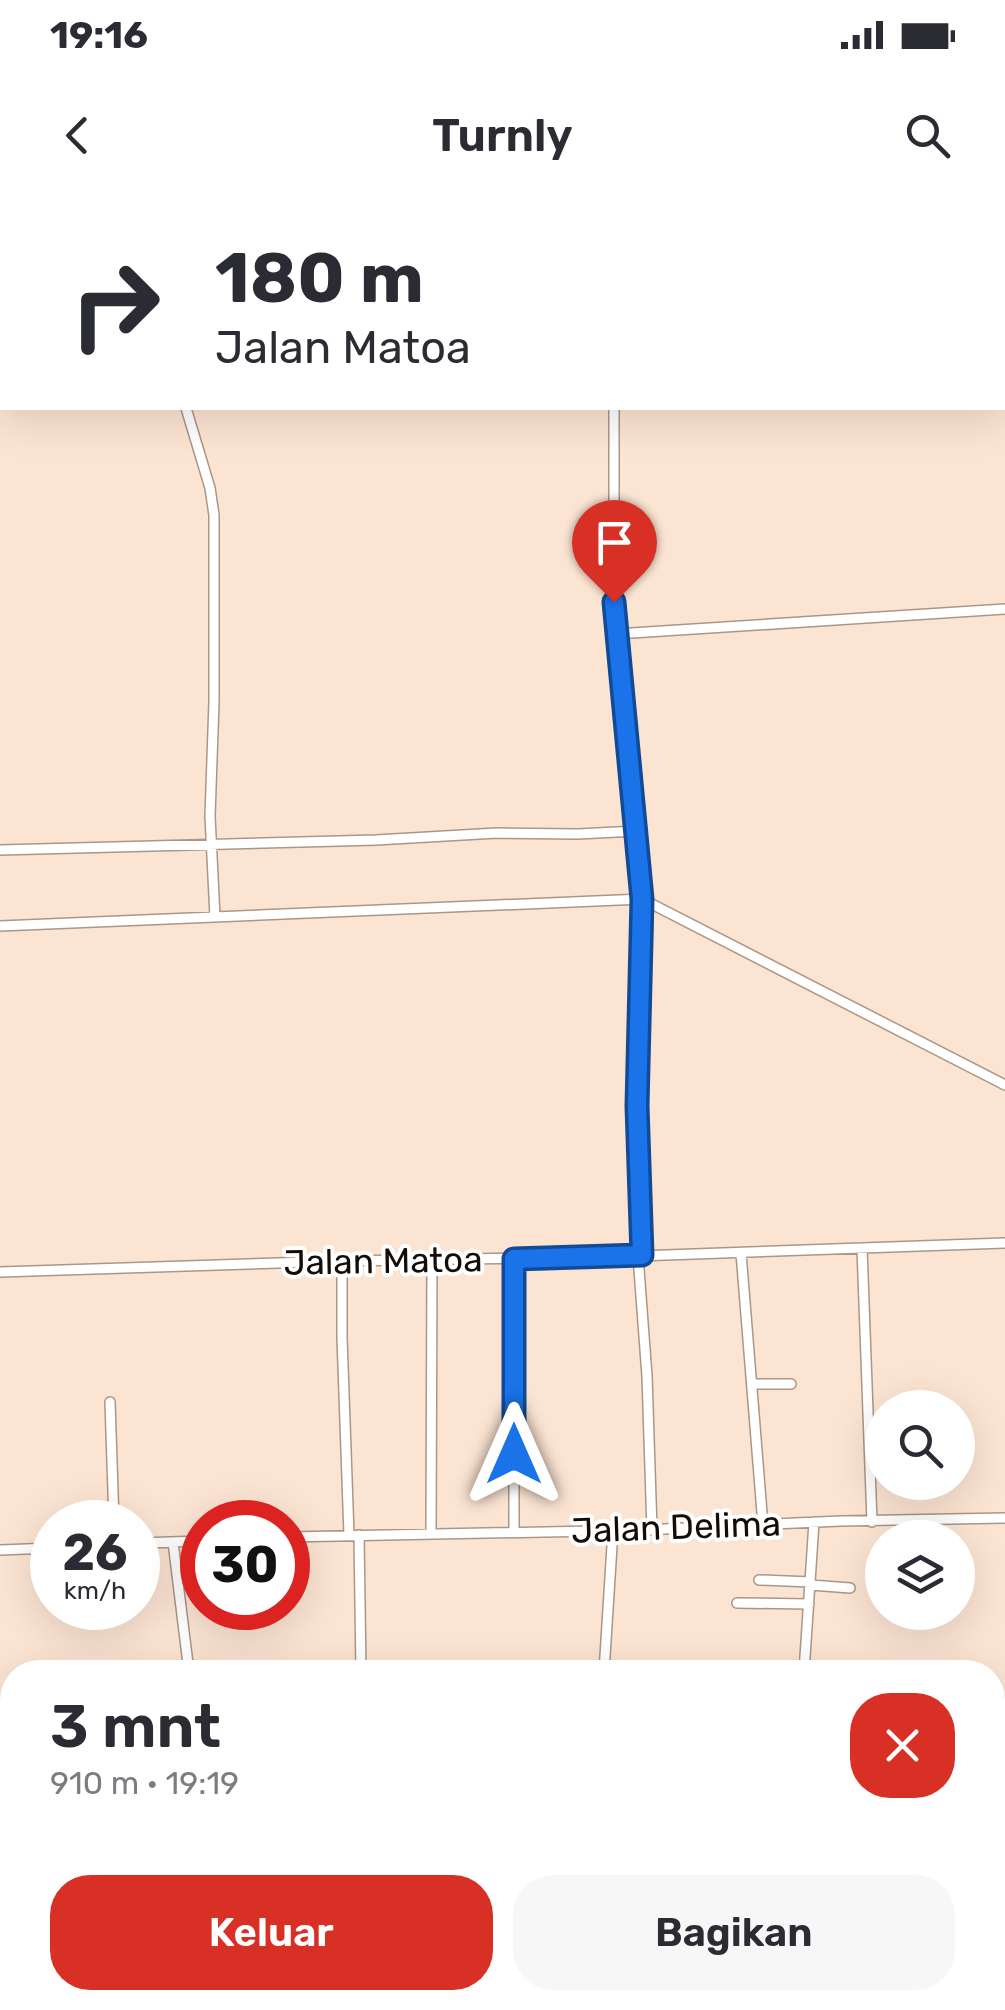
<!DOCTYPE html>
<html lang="id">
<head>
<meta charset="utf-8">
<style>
	:root { --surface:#fff; --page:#f7f7f7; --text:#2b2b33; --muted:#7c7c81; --accent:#d93025 }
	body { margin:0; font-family:Rubik,sans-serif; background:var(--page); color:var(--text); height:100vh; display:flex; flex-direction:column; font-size:38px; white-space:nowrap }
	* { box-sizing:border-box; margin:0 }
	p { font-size:32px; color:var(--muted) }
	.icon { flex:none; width:55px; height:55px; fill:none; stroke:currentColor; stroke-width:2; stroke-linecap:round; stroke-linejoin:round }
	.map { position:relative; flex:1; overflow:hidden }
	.details { position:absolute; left:0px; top:1460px; width:1005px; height:350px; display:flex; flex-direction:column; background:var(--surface); border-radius:40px 40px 0 0; box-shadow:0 10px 40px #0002 }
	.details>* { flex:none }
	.banner { position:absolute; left:0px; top:0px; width:1005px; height:210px; box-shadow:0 10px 40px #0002; background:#fff; color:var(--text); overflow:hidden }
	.fabs { position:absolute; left:865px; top:1190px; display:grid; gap:20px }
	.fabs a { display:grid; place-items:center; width:110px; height:110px; border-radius:50%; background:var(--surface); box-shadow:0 10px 40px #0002; font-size:50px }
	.speed { position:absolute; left:30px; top:1300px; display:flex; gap:20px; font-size:50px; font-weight:700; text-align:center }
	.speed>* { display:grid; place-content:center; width:130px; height:130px; border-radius:50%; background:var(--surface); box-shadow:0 10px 40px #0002; line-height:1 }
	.speed small { font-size:25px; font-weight:400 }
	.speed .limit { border:15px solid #d22; background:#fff; color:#111 }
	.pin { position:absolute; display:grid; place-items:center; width:85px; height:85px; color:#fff; margin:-102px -42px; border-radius:50% 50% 50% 0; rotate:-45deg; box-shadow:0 0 10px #0007 }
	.pin .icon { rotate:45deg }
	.me { position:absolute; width:110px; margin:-55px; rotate:0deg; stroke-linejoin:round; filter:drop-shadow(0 0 8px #0008) }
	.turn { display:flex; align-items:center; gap:35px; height:210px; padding:0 50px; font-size:45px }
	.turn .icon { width:130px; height:130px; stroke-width:2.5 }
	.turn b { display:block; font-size:70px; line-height:85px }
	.round { display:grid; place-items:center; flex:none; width:105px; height:105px; border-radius:40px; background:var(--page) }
	.headline { display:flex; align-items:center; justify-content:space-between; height:170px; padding:0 50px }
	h1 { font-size:60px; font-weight:600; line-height:75px }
	.primary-button { display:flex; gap:20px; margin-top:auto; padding:20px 50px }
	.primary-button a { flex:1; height:115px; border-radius:40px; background:var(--accent); color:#fff; font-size:40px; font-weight:600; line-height:115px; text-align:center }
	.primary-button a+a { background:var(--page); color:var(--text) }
	.status { display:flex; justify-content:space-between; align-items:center; height:70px; padding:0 50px; background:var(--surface); direction:ltr }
	.status svg { height:28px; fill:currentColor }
	header { display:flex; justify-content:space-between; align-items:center; height:130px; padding:0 50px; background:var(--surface); font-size:45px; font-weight:600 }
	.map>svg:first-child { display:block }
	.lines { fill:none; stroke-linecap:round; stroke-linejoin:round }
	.minor-casing { stroke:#ac9685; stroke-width:12 }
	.minor { stroke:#fff; stroke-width:9 }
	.route-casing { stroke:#114b97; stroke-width:25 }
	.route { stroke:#1a73e8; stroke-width:18 }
	.labels { text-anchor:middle; stroke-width:8; stroke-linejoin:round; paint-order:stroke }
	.street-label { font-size:35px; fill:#140c06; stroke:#fff }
</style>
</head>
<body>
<div class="status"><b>19:16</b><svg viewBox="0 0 49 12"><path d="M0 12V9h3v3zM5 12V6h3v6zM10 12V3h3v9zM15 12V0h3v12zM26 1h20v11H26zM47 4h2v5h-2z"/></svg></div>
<header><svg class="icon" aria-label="back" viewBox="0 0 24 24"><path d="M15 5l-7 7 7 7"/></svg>Turnly<svg class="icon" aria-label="search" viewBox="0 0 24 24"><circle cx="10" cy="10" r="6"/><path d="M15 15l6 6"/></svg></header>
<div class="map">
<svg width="1005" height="1810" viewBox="0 0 1005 1810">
	<rect width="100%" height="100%" fill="#fce4d2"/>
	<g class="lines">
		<defs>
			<path id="minor" d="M34 0V2
				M147 0V2
				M264 0V2
				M321 2 333 0
				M0 43 2 42
				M1002 130H1005
				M186 208 210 288 214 315V502L210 616 215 717
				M614 208V402L642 699 637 906 642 1055
				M616 434 1005 409
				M0 650 376 640 497 633 578 634 636 631
				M0 726 642 699 1005 885
				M862 1048 872 1322
				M741 1053 763 1325
				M638 1056 647 1176 652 1330
				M514 1059V1332
				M342 1061V1137L349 1335
				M0 1072 342 1061 638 1056 1005 1043
				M753 1184H791
				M110 1202 114 1322
				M431 1333 432 1059
				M359 1335 361 1472
				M288 1337 642 1330 841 1321 1005 1318
				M173 1342 189 1472
				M138 1343 202 1341
				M0 1350 52 1348
				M759 1380 811 1382
				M811 1385 850 1388
				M737 1403 809 1404
				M604 1472 613 1330
				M804 1472 814 1322
				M992 1552 1005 1553
				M992 1712 1005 1641
				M0 1739 12 1738
				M992 1766 1005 1767
				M226 1798 227 1810
				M381 1798 383 1810
				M579 1810 580 1798
				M773 1810 774 1798
				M976 1810 978 1798"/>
		</defs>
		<!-- minor casing -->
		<use href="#minor" class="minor-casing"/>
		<!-- minor -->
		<use href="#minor" class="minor"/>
	</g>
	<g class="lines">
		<defs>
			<path id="route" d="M514 1254V1059L642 1055 637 906 642 699 614 402"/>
		</defs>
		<!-- route casing -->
		<use href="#route" class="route-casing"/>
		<!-- route -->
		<use href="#route" class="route"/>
	</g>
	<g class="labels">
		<!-- street labels -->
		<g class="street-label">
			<text transform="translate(383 1061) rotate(-1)" y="12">Jalan Matoa</text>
			<text transform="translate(676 1327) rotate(-2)" y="12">Jalan Delima</text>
		</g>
	</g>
</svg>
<div class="fabs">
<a><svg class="icon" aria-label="search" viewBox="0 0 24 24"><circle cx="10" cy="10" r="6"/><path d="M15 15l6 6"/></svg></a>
<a><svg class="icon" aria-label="layers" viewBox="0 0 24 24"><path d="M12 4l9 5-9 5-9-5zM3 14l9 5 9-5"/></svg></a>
</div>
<div class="speed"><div>26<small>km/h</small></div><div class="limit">30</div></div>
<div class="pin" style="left:614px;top:402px;background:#d93025"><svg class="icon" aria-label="arrive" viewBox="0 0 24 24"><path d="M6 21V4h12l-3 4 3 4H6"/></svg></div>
<svg class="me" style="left:514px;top:1254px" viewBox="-20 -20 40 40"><path d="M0-17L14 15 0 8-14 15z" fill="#1a73e8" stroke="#fff" stroke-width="4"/></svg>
<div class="banner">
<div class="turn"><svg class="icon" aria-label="right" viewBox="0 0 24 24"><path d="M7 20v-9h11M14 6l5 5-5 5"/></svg><div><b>180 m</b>Jalan Matoa</div></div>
</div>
<section class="details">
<div class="headline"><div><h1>3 mnt</h1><p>910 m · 19:19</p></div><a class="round" style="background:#d93025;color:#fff"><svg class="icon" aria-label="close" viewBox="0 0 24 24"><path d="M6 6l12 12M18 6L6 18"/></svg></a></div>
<div class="primary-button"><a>Keluar</a><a>Bagikan</a></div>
</section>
</div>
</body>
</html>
